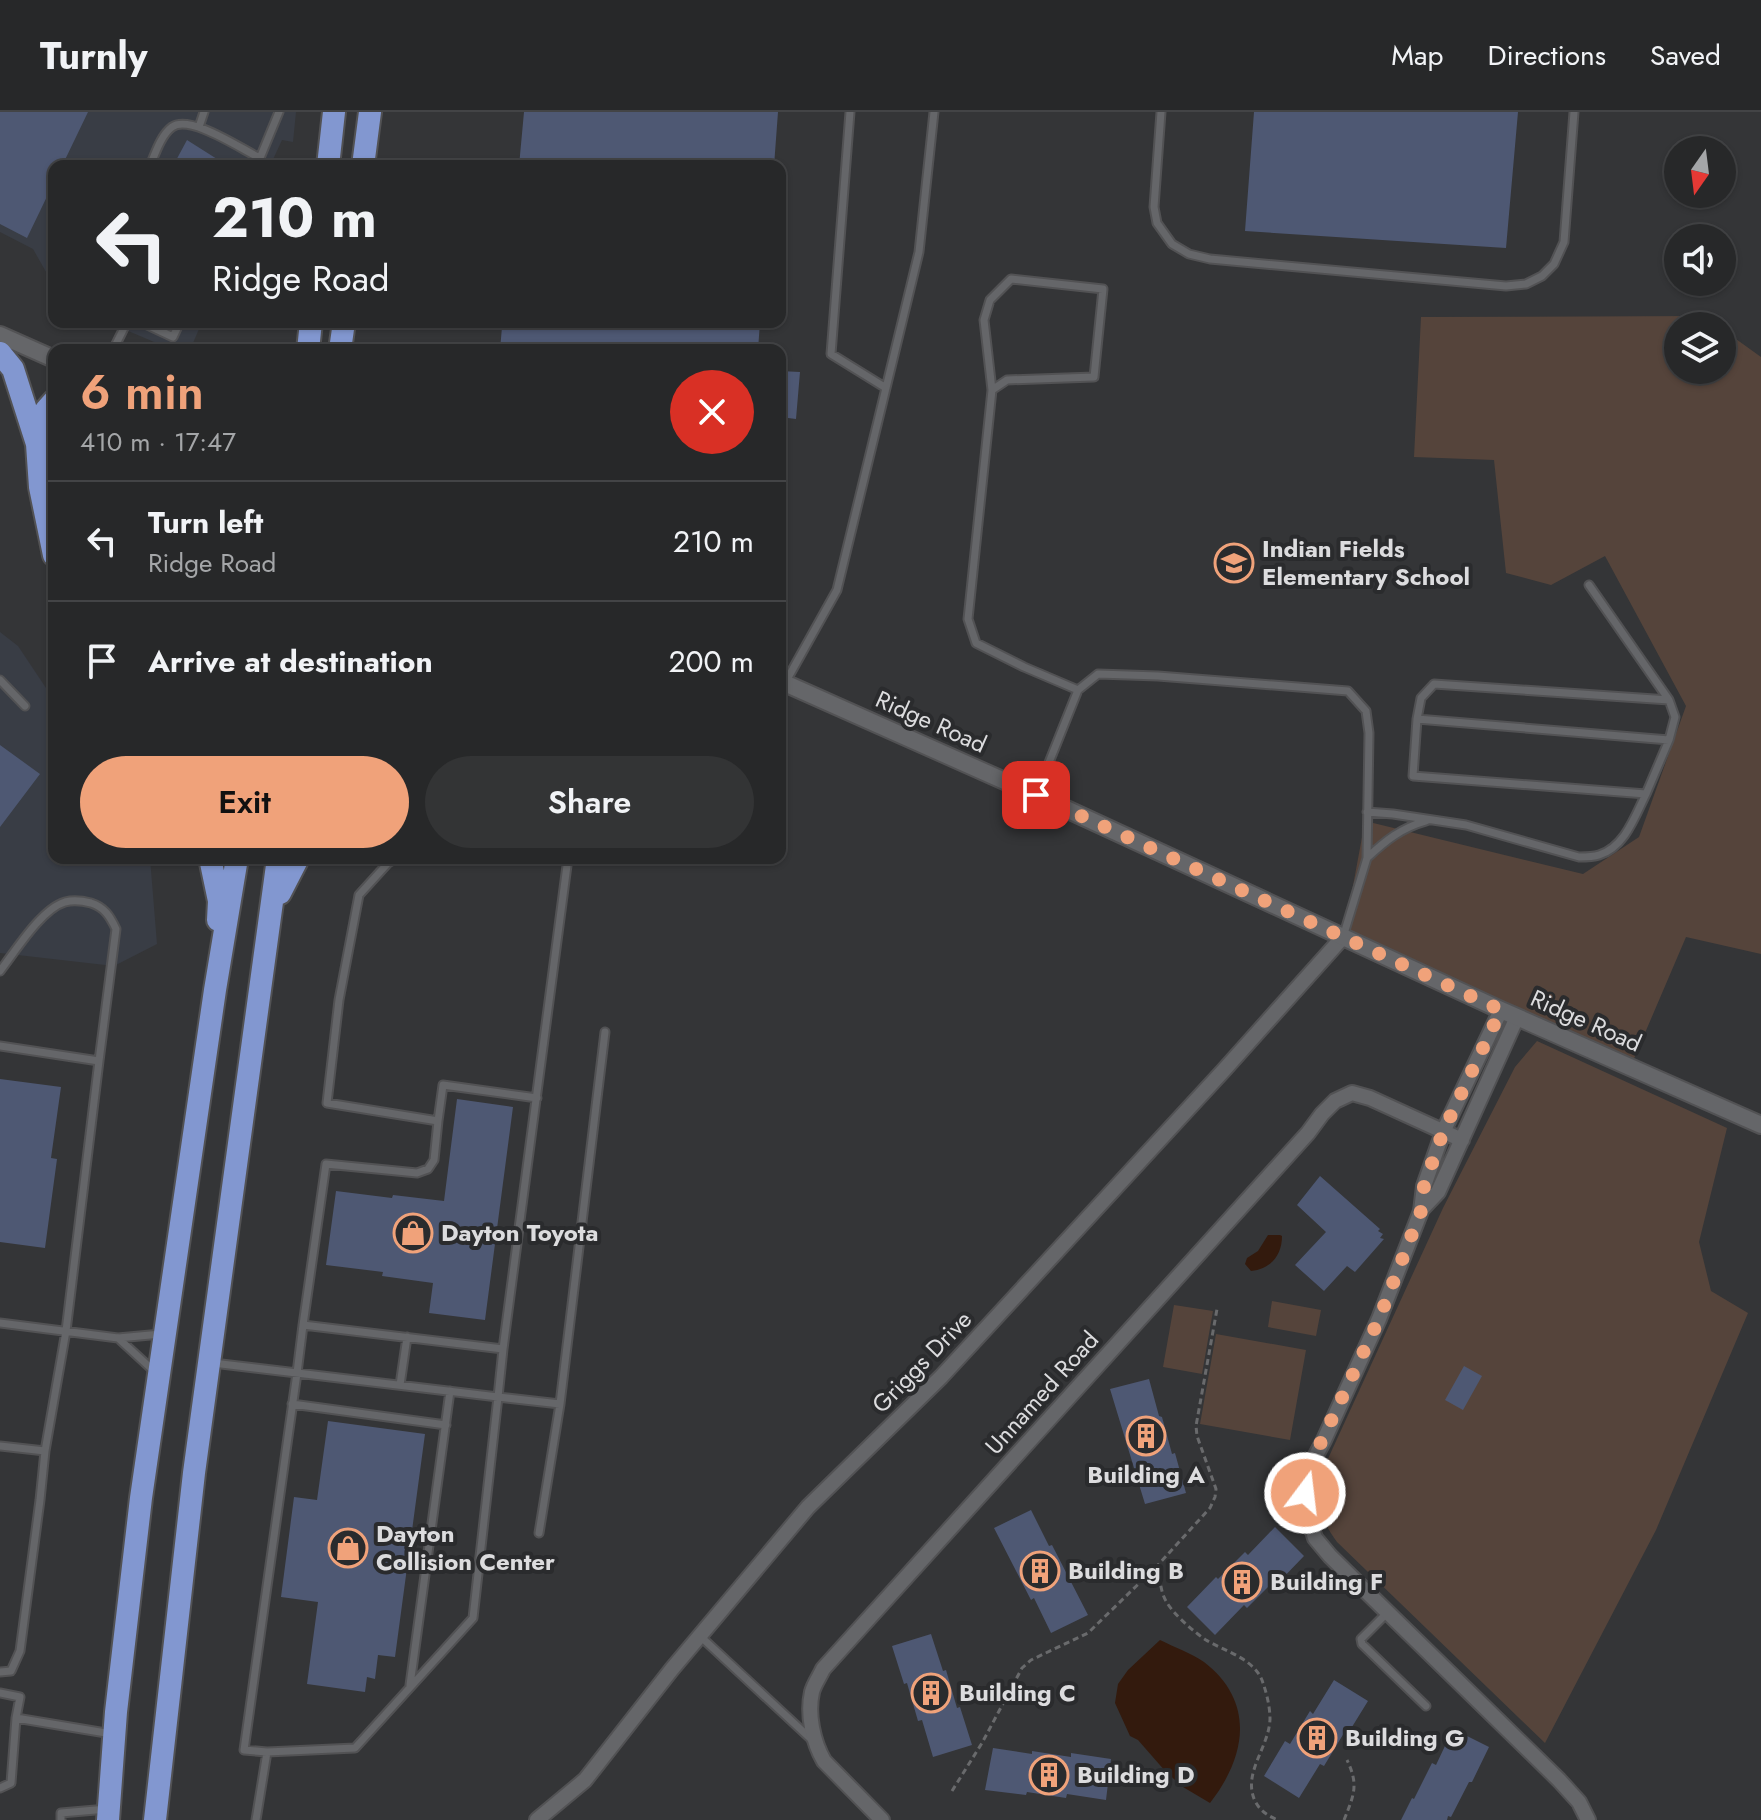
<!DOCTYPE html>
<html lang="en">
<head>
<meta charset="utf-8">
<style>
	:root { --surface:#272829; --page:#333435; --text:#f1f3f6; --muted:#a4a6a8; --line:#434446; --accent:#f0a27a }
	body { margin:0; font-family:Jost,sans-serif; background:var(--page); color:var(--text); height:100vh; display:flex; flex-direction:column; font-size:30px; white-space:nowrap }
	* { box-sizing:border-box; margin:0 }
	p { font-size:26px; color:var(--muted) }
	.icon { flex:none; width:44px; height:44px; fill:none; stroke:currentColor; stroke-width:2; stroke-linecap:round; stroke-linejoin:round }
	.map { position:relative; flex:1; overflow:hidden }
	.details { position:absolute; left:48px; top:232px; width:738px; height:520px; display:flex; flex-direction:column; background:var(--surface); border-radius:16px; box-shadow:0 2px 6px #0004,0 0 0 2px var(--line) }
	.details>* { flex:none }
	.hud { position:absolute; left:48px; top:48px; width:738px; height:168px; border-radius:16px; box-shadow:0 2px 6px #0004,0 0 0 2px var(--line); background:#272829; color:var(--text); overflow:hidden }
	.needle { width:52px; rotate:194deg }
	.controls { position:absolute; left:1664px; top:24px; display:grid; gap:16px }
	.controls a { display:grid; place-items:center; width:72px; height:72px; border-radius:50%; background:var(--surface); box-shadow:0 2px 6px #0004,0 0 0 2px var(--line); font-size:40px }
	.pin { position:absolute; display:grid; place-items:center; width:68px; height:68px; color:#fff; margin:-34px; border-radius:16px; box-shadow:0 4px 12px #0006 }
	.me { position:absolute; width:88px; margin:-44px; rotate:15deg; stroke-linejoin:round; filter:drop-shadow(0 0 6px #0008) }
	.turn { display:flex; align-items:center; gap:28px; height:168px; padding:0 32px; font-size:36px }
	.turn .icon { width:104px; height:104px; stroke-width:2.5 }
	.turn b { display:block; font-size:56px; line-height:68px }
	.round { display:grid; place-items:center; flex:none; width:84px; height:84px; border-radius:42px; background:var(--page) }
	.summary { display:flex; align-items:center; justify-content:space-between; height:136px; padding:0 32px }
	h1 { font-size:48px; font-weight:600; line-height:60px; color:var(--accent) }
	.action { display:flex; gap:16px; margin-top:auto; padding:16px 32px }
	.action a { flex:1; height:92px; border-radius:48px; background:var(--accent); color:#111; font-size:32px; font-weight:600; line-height:92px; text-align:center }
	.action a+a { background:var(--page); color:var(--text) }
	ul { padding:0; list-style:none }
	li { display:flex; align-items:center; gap:24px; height:120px; padding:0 32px; border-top:2px solid var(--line) }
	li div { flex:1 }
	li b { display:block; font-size:30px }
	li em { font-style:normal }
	header { display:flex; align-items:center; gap:48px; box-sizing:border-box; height:112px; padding:0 40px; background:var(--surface); border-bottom:2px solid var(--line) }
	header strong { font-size:38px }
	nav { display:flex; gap:44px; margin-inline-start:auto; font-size:28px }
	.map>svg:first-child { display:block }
	.built { fill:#393d45 }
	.green { fill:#55443b }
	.water { fill:#331a0d }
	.building { fill:#4e5873 }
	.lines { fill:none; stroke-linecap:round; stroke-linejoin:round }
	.service-casing { stroke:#525254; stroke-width:11 }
	.minor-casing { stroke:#525254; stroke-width:18 }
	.tertiary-casing { stroke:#525254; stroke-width:20 }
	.trunk-casing { stroke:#525254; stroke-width:26 }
	.path { stroke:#696a6c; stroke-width:3; stroke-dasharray:6 4; stroke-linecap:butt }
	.service { stroke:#656669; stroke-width:7 }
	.minor { stroke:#656669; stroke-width:14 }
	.tertiary { stroke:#656669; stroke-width:16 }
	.trunk { stroke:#8297d0; stroke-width:22 }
	.route { stroke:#f0a27a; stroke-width:14; stroke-dasharray:0 25.2 }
	.labels { text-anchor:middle; stroke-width:8; stroke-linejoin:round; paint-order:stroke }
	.poi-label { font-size:24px; font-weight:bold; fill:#dcdcde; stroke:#2a2b2d; text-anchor:start }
	.street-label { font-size:24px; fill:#dcdcde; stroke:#2a2b2d }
</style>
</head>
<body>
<header>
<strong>Turnly</strong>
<nav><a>Map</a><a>Directions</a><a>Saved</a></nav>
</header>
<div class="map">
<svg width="1761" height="1708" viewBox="0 0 1761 1708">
	<rect width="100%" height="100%" fill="#343537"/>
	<!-- built -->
	<path class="built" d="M0 0H296L293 30 282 28 270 54H54V174L33 137 0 120Z
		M107 210H202L190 238H173Z
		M0 520 18 534 54 588V746H150L157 832 114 854 0 841Z"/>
	<!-- green -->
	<path class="green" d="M1704 204 1717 214H1678V258H1722V217L1761 245V842L1686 825 1633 949 1345 817 1365 709 1583 762 1639 725 1686 594 1605 444 1551 473 1506 461 1494 348 1414 345 1421 205Z
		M1537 929 1727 1016 1699 1130 1711 1179 1748 1201 1656 1418 1545 1631 1337 1430C1317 1403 1313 1383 1326 1351L1443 1096 1515 955Z
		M1272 1189 1321 1198 1316 1224 1268 1215Z
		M1174 1193 1213 1199 1202 1262 1163 1255Z
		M1216 1222 1306 1238 1290 1328 1200 1312Z"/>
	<!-- water -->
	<path class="water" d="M1268 1123H1280L1282 1124C1282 1143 1271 1157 1251 1159L1245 1152 1247 1146 1258 1139Z
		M1160 1528C1174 1535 1191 1541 1204 1550 1256 1590 1246 1645 1210 1691L1183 1675 1166 1660 1138 1628 1130 1624 1115 1591 1118 1572 1128 1558Z"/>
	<!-- building -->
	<path class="building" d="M0 0H88L62 54H54V70L27 126 0 112Z
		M524 0H778L774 54H519Z
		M1254 0H1518L1506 136 1245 119Z
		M187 28 228 54H173Z
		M506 210H760L758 238H500L502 215H506Z
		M780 259 800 260 796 307 780 305Z
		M0 633 40 662 0 715Z
		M0 967 61 975 51 1046 57 1047 45 1136 0 1130Z
		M457 987 513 995 485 1208 429 1201 433 1171 382 1164 383 1160 326 1153 336 1079 392 1086 393 1083 444 1089Z
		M1320 1064 1380 1117 1378 1119 1383 1122 1380 1126 1384 1127 1355 1160 1347 1154 1324 1179 1295 1153 1326 1120 1297 1093Z
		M1464 1254 1482 1264 1463 1298 1445 1288Z
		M1149 1267 1159 1304 1162 1305 1172 1342 1175 1341 1186 1381 1145 1392 1110 1277Z
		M328 1309 425 1322 395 1545 378 1543 375 1567 367 1565 365 1580 307 1572 318 1490 281 1485 294 1385 317 1388Z
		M1031 1398 1049 1434 1052 1433 1088 1503 1051 1521 1034 1486 1031 1488 994 1416Z
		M1275 1415 1304 1444 1277 1472 1274 1469 1247 1496 1244 1493 1215 1523 1187 1495 1216 1465 1218 1467 1245 1440 1248 1443Z
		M931 1522 943 1559 946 1558 957 1596 960 1595 972 1633 933 1645 922 1608 918 1609 907 1571 904 1572 892 1534Z
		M1334 1568 1368 1589 1347 1623 1344 1621 1324 1654 1320 1652 1299 1686 1264 1664 1285 1629 1290 1632 1310 1599 1313 1602Z
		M1453 1617 1489 1635 1472 1670H1469L1451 1705 1448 1704 1447 1708H1401L1412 1686 1414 1687 1432 1651 1436 1653Z
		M993 1636 1032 1642V1639L1071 1645V1641L1111 1647 1106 1688 1067 1682 1066 1686 1027 1680 1026 1683 985 1678Z"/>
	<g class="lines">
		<defs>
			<path id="service" d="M850 0 831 242 886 276
				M1161 0 1154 95 1157 111 1172 132 1189 142 1210 147 1506 174 1526 172 1542 164 1554 152 1564 130 1574 0
				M199 15 204 0
				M260 46 279 0
				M150 54C155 42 161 23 172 15 190 2 241 37 260 46L256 54
				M141 210 173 225 180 210
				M113 238 127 210
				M992 278 984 208 990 188 1011 167 1103 177 1094 265 1007 268 992 278 968 507 976 531 1024 555 1078 578
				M1589 473 1669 588
				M0 568 25 594
				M785 571 837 478 919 140 934 0
				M1417 607 1421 586 1434 572 1669 588 1675 605 1669 628
				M1036 683 1078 578 1098 562 1158 564 1348 579 1366 599 1369 621 1367 746 1343 825
				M1367 700 1393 702 1466 713 1579 745C1585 745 1593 745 1599 743 1625 735 1635 704 1646 682L1413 664 1417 607 1669 628 1646 682
				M1367 746C1385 729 1401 716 1426 709
				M0 859C15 840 41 797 65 790 73 788 83 789 91 791 104 795 110 804 116 817L99 949
				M0 934 99 949 66 1219 45 1339 0 1334
				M438 1009 443 973 537 986
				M0 1211 118 1226 161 1222
				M303 1213 326 1052 417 1061 428 1057 434 1048 438 1009 327 991 339 888 359 783 388 751 397 746
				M118 1226 155 1260
				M503 1237 568 746
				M213 1251 498 1285 503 1237 303 1213 297 1261 244 1638 267 1640 355 1636 473 1506 498 1285 560 1292
				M400 1273 407 1225
				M292 1292 446 1313
				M539 1421 560 1292 605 920
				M1388 1500 1361 1527 1362 1532 1426 1594
				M700 1524 811 1627
				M0 1560 11 1559 20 1539 40 1388 45 1339
				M410 1573 450 1279
				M0 1581 20 1585 16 1606 11 1671 0 1676
				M16 1606 112 1622
				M61 1708V1701L107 1697
				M256 1708 267 1640"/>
			<path id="minor" d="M1501 898 1443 1020 1424 1074 1421 1099 1379 1207 1324 1328 1305 1364 1309 1406 1315 1426 1330 1444 1559 1668 1579 1690 1588 1708
				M1421 1098 1438 1080 1517 905
				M537 1708 585 1668 672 1557 808 1395 941 1265 1224 958 1343 825
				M882 1708 824 1649C813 1630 807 1602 812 1580 814 1572 820 1564 823 1557L1308 1021 1322 1002 1335 989 1352 981 1370 986 1462 1028"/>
			<path id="tertiary" d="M0 223 54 247
				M780 569 1036 683 1501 898 1761 1013"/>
			<path id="trunk" d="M328 54 334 0
				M363 54 370 0
				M308 238 311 210
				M340 238 344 210
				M0 241 13 257 37 332 40 375 54 443
				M37 332 46 298 54 289
				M210 746 219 789 218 808
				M280 781 298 746
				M108 1708 116 1600 141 1386 215 878 237 746
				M155 1708 194 1361 278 746"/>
		</defs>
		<!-- service casing -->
		<use href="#service" class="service-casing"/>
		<!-- minor casing -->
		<use href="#minor" class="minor-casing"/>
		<!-- tertiary casing -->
		<use href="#tertiary" class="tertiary-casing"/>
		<!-- trunk casing -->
		<use href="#trunk" class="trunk-casing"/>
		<!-- path -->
		<path class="path" d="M1158 1454C1160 1465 1160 1479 1166 1489 1173 1502 1194 1520 1206 1528 1224 1539 1256 1547 1263 1571 1267 1582 1270 1596 1270 1607 1269 1636 1242 1661 1255 1689 1260 1699 1268 1704 1278 1708
			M952 1679 982 1631 1022 1556 1031 1548 1088 1521 1158 1453 1210 1396 1215 1385 1216 1377 1197 1324 1196 1314 1217 1197
			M1344 1708C1354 1683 1359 1673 1347 1648"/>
		<!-- service -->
		<use href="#service" class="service"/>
		<!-- minor -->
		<use href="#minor" class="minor"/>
		<!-- tertiary -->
		<use href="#tertiary" class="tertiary"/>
		<!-- trunk -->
		<use href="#trunk" class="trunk"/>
	</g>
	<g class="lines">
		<!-- route -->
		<path class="route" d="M1036 683 1501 898 1443 1020 1424 1074 1421 1099 1379 1207 1305 1364V1381"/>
	</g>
	<!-- icons -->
	<defs>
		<symbol id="school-ring" viewBox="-11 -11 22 22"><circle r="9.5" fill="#2a2b2d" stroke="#f0a27a" stroke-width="1.5"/><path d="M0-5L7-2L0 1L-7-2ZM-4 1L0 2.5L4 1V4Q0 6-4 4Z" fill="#f0a27a"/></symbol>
		<symbol id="shop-ring" viewBox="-11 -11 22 22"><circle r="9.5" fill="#2a2b2d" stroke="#f0a27a" stroke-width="1.5"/><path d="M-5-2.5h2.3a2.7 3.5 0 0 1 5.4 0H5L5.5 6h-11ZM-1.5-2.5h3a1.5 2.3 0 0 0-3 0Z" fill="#f0a27a"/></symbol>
		<symbol id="building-ring" viewBox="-11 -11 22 22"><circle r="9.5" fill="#2a2b2d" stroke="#f0a27a" stroke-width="1.5"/><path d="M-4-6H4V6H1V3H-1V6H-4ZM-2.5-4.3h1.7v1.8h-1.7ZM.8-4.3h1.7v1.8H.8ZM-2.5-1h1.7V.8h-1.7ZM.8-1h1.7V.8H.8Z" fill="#f0a27a"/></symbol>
	</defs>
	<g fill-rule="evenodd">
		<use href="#school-ring" x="1212" y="429" width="44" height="44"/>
		<use href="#shop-ring" x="391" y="1099" width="44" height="44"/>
		<use href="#building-ring" x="1124" y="1302" width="44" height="44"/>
		<use href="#shop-ring" x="326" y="1414" width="44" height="44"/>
		<use href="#building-ring" x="1018" y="1437" width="44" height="44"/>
		<use href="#building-ring" x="1220" y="1448" width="44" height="44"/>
		<use href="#building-ring" x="909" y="1559" width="44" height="44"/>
		<use href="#building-ring" x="1295" y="1604" width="44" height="44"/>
		<use href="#building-ring" x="1027" y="1641" width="44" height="44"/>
	</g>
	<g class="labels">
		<!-- poi labels -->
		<g class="poi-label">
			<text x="1262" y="445">Indian Fields<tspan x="1262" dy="28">Elementary School</tspan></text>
			<text x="441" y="1129">Dayton Toyota</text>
			<text x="1146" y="1371" text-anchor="middle">Building A</text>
			<text x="376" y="1430">Dayton<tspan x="376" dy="28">Collision Center</tspan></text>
			<text x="1068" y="1467">Building B</text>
			<text x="1270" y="1478">Building F</text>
			<text x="959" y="1589">Building C</text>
			<text x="1345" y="1634">Building G</text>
			<text x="1077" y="1671">Building D</text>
		</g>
		<!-- street labels -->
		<g class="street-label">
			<text transform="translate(931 610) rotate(24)" y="8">Ridge Road</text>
			<text transform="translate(1586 909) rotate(24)" y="8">Ridge Road</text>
			<text transform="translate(922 1250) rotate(-46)" y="8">Griggs Drive</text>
			<text transform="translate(1042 1281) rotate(-48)" y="8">Unnamed Road</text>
		</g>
	</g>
</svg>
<div class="controls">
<a><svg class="needle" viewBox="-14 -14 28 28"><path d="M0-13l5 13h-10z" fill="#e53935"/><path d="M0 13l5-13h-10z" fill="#a4a6a8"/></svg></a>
<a><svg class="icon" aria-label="sound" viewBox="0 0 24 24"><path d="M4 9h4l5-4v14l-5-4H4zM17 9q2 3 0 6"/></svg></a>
<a><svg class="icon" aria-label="layers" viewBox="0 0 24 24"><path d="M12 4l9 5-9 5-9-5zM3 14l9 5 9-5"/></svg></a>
</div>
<div class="pin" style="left:1036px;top:683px;background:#d93025"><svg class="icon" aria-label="arrive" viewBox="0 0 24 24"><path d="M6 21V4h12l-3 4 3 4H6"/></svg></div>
<svg class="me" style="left:1305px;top:1381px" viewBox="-20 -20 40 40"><circle r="17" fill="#f0a27a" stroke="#fff" stroke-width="3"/><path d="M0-11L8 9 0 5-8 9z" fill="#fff"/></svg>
<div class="hud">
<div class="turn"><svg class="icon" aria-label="left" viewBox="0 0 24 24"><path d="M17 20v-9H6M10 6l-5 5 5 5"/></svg><div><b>210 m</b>Ridge Road</div></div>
</div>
<section class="details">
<div class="summary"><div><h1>6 min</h1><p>410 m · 17:47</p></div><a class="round" style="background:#d93025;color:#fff"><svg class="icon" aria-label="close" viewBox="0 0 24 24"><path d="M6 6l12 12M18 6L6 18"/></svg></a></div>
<ul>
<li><svg class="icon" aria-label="left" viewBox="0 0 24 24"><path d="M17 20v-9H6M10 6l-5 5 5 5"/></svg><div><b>Turn left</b><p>Ridge Road</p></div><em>210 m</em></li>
<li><svg class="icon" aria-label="arrive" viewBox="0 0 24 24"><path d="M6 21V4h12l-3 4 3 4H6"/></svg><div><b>Arrive at destination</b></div><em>200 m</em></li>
</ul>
<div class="action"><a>Exit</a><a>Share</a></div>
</section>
</div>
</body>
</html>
